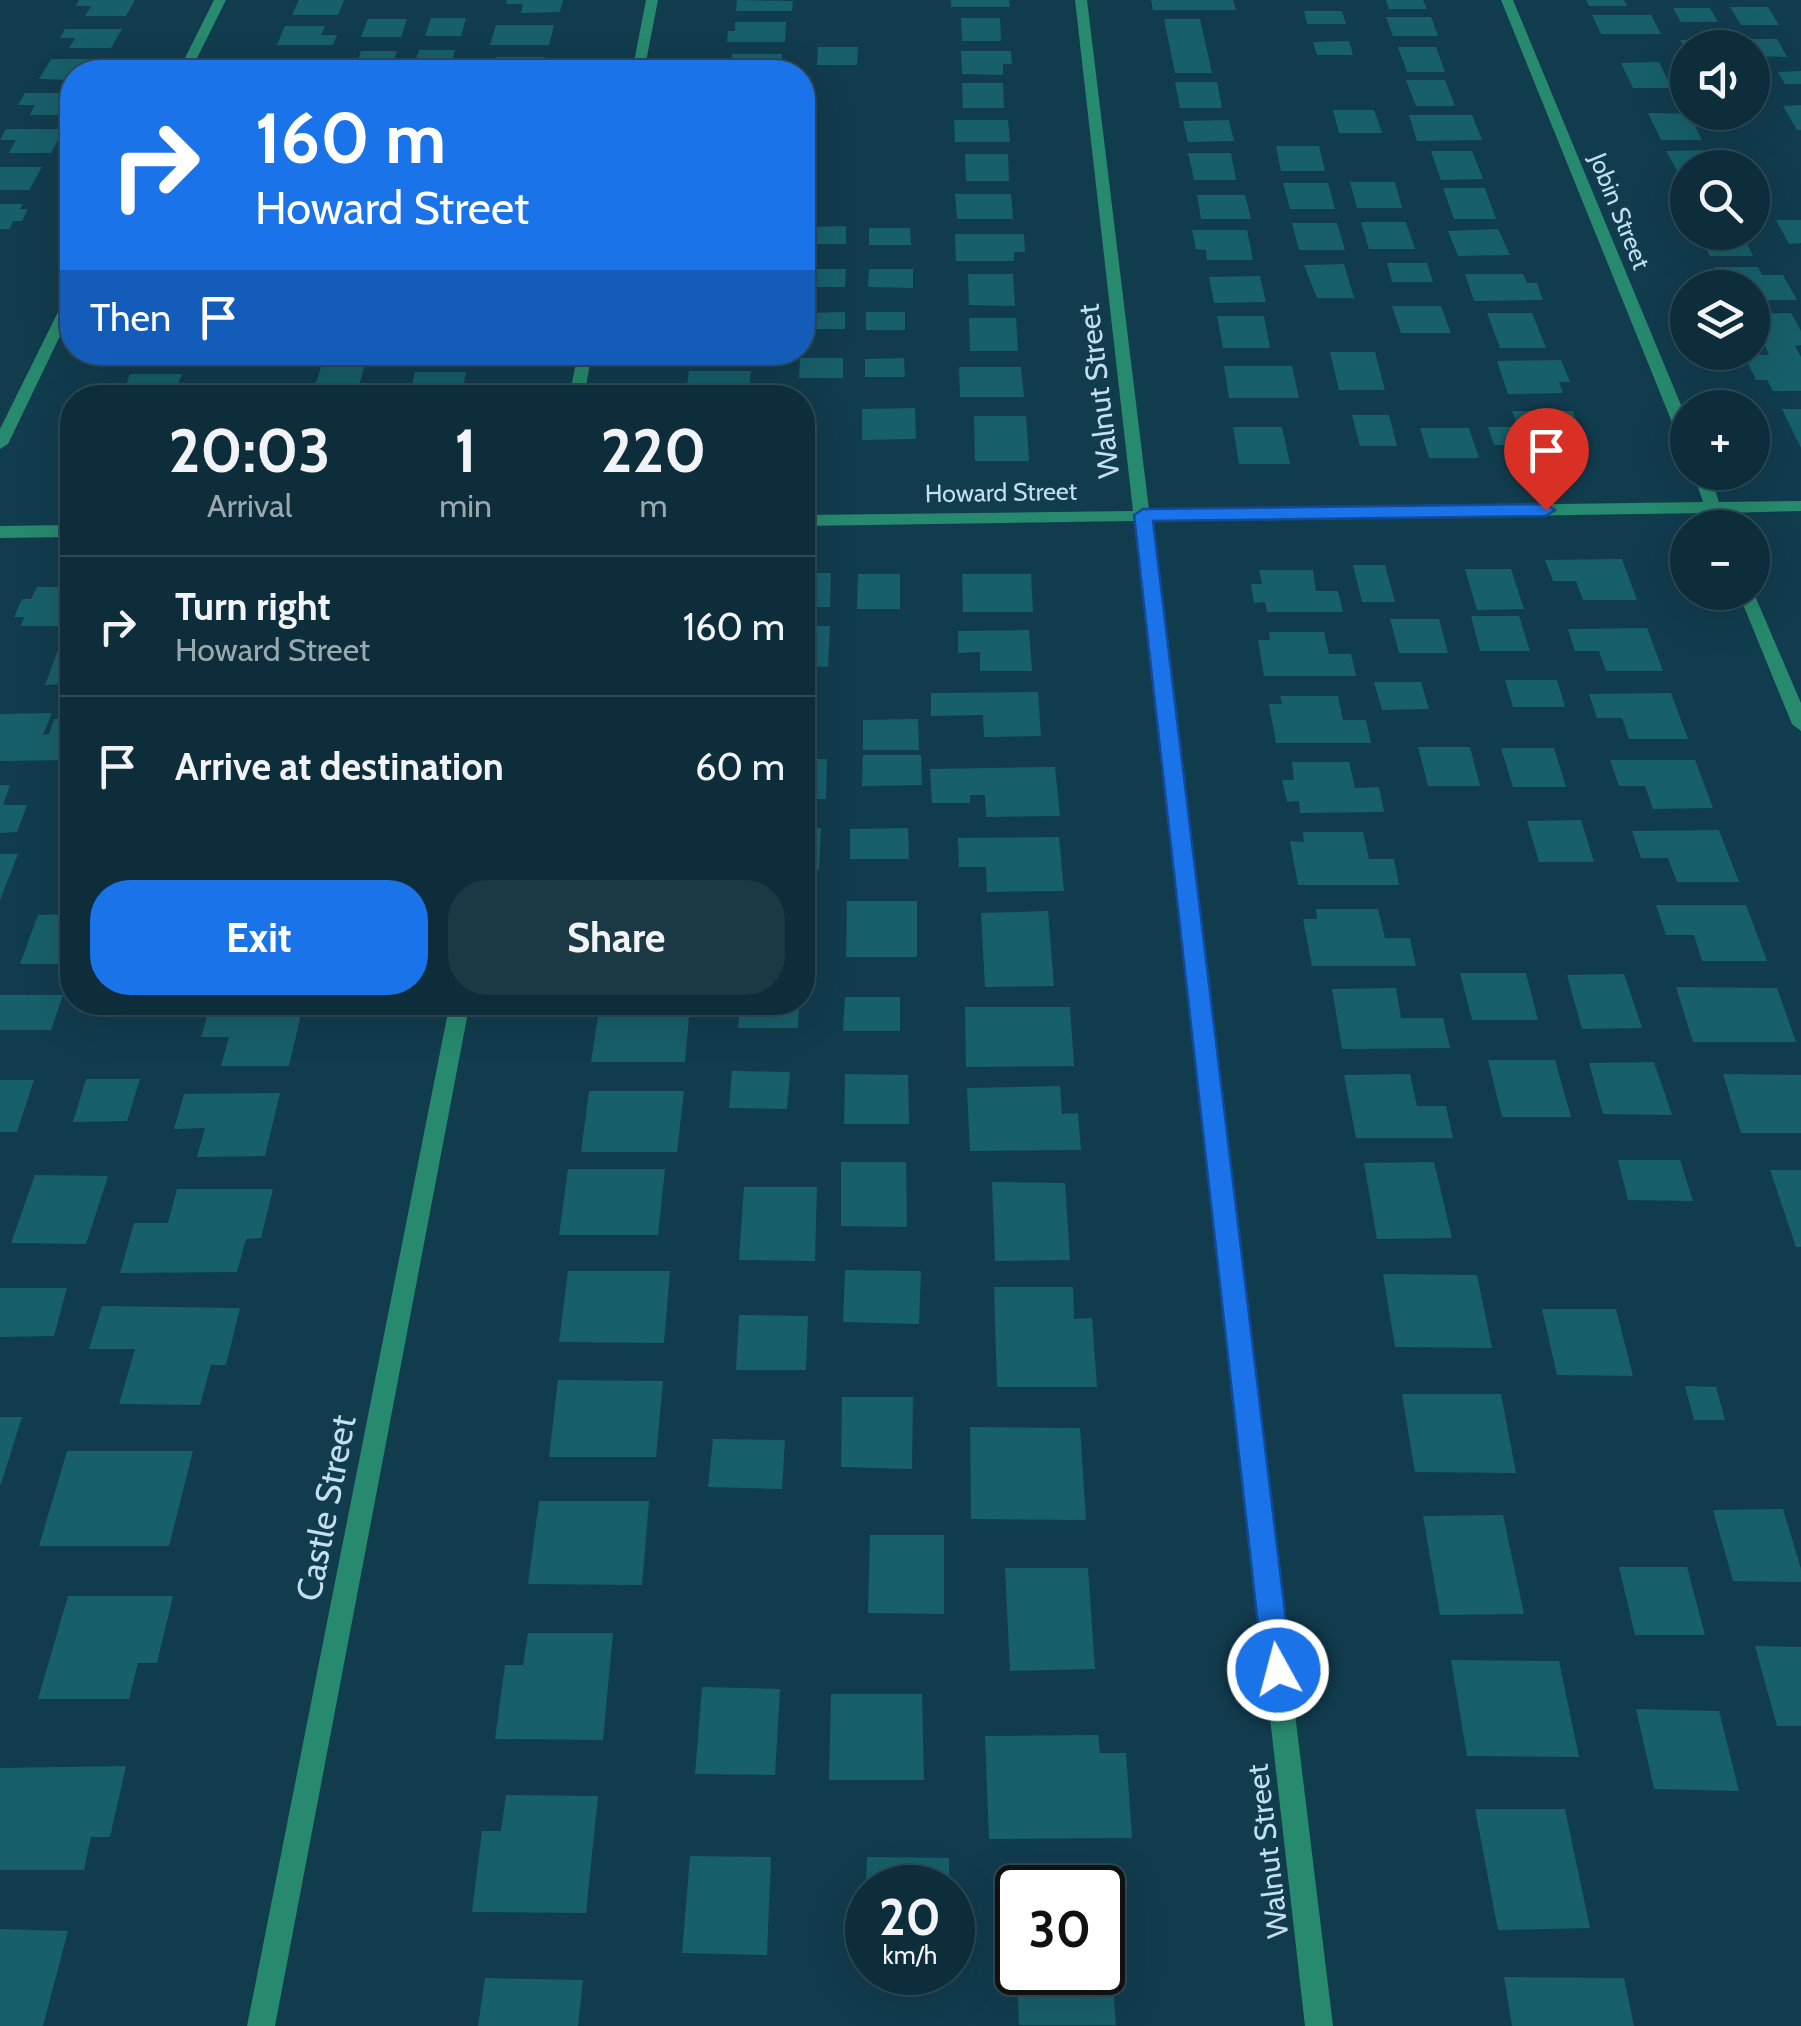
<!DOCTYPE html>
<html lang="en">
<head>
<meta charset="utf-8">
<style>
	:root { --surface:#0d2d3a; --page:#1b3945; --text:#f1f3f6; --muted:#9aa8af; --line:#2d4954; --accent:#1a73e8 }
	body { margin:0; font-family:Cabin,sans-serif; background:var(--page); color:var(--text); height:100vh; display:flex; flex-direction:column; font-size:38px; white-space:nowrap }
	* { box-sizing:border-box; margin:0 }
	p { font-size:32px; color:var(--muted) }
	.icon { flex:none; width:55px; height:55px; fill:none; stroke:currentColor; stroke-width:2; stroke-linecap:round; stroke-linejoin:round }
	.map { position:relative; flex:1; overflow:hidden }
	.drawer { position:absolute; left:60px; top:385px; width:755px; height:630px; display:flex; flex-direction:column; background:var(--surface); border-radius:40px; box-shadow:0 10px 40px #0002,0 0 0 2px var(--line) }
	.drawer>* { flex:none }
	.top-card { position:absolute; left:60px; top:60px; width:755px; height:305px; border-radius:40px; box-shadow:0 10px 40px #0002,0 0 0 2px var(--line); background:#1a73e8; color:#fff; overflow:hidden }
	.buttons { position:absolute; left:1670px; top:30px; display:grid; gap:20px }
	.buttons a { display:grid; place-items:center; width:100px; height:100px; border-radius:50%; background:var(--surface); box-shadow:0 10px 40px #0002,0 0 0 2px var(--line); font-size:50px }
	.speed { position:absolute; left:845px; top:1865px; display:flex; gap:20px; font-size:50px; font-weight:700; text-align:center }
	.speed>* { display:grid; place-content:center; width:130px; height:130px; border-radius:50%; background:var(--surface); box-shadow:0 10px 40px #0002,0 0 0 2px var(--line); line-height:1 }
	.speed small { font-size:25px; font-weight:400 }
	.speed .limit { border:5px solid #111; border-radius:15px; background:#fff; color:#111 }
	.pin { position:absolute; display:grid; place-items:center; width:85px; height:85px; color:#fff; margin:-102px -42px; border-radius:50% 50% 50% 0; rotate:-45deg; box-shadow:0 0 10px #0007 }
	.pin .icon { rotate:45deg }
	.me { position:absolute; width:110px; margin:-55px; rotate:353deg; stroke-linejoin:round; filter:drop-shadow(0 0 8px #0008) }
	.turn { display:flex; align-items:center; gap:35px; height:210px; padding:0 30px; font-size:45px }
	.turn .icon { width:130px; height:130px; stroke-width:2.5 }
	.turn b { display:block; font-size:70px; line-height:85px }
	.then { display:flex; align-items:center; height:95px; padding:0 30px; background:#0003; gap:20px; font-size:38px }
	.eta { display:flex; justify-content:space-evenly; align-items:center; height:170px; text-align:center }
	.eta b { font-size:60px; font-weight:700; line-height:70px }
	.action { display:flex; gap:20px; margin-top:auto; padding:20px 30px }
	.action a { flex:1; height:115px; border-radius:40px; background:var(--accent); color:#fff; font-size:40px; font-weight:700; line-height:115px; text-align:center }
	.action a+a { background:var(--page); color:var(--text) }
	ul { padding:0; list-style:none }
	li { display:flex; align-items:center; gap:30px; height:140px; padding:0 30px; border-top:2px solid var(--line) }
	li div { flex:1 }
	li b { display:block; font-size:38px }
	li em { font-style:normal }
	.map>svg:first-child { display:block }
	.building { fill:#175f6a }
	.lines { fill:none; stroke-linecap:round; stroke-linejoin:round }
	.minor { fill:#27896d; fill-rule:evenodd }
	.route { fill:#1a73e8; stroke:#114b97; stroke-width:2.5 }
	.labels { text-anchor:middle; stroke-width:10; stroke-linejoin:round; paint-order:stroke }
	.far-street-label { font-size:25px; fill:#c3deec; stroke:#113c4e }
	.street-label { font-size:30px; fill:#c3deec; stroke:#113c4e }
	.near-street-label { font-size:35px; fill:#c3deec; stroke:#113c4e }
</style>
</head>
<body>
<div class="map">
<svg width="1801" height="2026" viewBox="0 0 1801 2026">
	<rect width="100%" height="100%" fill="#113c4e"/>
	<!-- building -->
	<path class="building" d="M79 0H135L126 16H85L91 6H76Z
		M299 0H344L338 15H292Z
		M507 0H563L560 12 521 13 523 4H506Z
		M737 0 793 1 792 11H736Z
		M951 0H1009L1010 7H951Z
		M1151 0H1233L1236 10H1153Z
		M1386 0H1423L1427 9H1389Z
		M1586 0H1624L1627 6H1589Z
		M1730 7H1768L1779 25H1741Z
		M1673 8H1710L1718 22H1681Z
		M1304 11H1342L1346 24H1307Z
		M1592 15H1651L1661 34H1601Z
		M1386 17H1431L1438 36H1393Z
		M431 18H466L461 36H425Z
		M961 18H1000L1001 41H962Z
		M368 19H407L401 37H361Z
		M1164 19H1200L1212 73H1175Z
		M735 22H786L785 42H727L728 31H735Z
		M496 25H554L549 45H490Z
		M285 26H325L321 35H337L333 45H277Z
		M65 29H122L111 48H69L75 38H60Z
		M1746 39H1777L1787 57 1756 56Z
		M1680 40H1718L1722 48H1688V54Z
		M1349 41 1353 55H1317L1313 42Z
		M818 47H858L857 65H817Z
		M1398 47H1436L1445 72H1407Z
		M419 50H455L450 69H413Z
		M361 51H397L390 72H353Z
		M961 51H1011L1012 64H1003V75L962 74Z
		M732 54H782L781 72H723L724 63H731Z
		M496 57H545L542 72H491Z
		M272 58H334L328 72H266Z
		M51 59H100L95 68H103L101 72H72V80L39 79Z
		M1659 62 1672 88H1633L1621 63Z
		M1801 71V84H1785L1778 72Z
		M1406 80H1445L1455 106H1416Z
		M1175 82H1217L1222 108H1180Z
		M962 83H1003L1004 108H963Z
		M25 93H72V111L70 115H30L35 105H18Z
		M1801 105V130H1797L1783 106Z
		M1333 110H1374L1382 133H1339Z
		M1648 113 1705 114 1711 126H1695L1702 140H1661Z
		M1409 115H1472L1482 140 1417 141Z
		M954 120H1008L1010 142H955Z
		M1229 120 1234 141 1188 142 1183 121Z
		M6 129H64L51 153H9L16 140H0Z
		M1276 146H1319L1325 171H1281Z
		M1718 150 1728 168H1688V174H1679L1666 151Z
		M1431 151H1472L1483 179 1441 180Z
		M1188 153H1231L1236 180H1194Z
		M965 154H1008L1009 181H966Z
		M0 167H42L29 190H0Z
		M1350 182H1395L1402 208H1357Z
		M1283 183H1328L1335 209H1290Z
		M1443 188H1485L1496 219H1454Z
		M955 194H1011L1013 219H957Z
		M1197 195H1245L1251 219H1201Z
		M0 204H23L20 209H28L22 221H13L10 229H0Z
		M1776 220H1801V243L1789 244Z
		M1361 222H1406L1415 249H1369Z
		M1292 223H1337L1345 250H1299Z
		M846 226V244H808V227Z
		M869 228H910L911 245H869Z
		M1498 229 1510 255 1458 256 1448 231Z
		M1192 230H1247L1253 260H1207L1206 250 1196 249Z
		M1698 232H1741L1753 256H1710Z
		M955 234H1024L1025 252H1014V261H956Z
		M1387 263H1427L1433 282H1392Z
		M1344 264 1354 298H1317L1304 265Z
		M1714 267H1758L1762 275H1783L1797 300H1752V288H1724Z
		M806 269H846L845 287H805Z
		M869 269H913V288L868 287Z
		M968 274H1013L1015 306 969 305Z
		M1465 274H1523L1527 283H1537L1543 300 1474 301Z
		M1260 276 1266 302 1214 303 1209 277Z
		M1392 306H1441L1451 333H1401Z
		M845 312V329H803L804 313Z
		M866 312H905V330H866Z
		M1487 313H1532L1546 348H1500Z
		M1791 313 1801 331V345L1795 346 1801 357V391H1773L1767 380H1756L1744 355H1769L1765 346H1756L1752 339V314Z
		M1217 316H1264L1270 348H1223Z
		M969 318H1016L1018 351H970Z
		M131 352H210L207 360H127Z
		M1330 352H1375L1385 390H1339Z
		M800 358H843V378H799Z
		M904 358 905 377H865V359Z
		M1561 360 1570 382H1559L1563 393 1508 394 1497 361Z
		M323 361H366L358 389H314Z
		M1224 366H1292L1299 398H1229Z
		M959 367H1021L1024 397H960Z
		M689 371H751L748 398H685Z
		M415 372H466L461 398H409Z
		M130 374H182L176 389H195L192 398H121Z
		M915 408 916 439 862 440V409Z
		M1782 409H1801V448Z
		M1512 411H1573L1585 445H1494L1488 427H1518Z
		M1352 415H1389L1397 446H1360Z
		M974 416H1026L1029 461H975Z
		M1233 427H1282L1290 464H1239Z
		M1420 428H1469L1479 458H1429Z
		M1622 559 1637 600H1583L1576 581H1553L1545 560Z
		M1353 565H1385L1395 602H1362Z
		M1465 569H1511L1524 609 1477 610Z
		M1259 570H1313L1316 591H1338L1343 612H1267L1265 602 1254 603 1251 584H1262Z
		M802 573H831L830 607H802Z
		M858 574H900V609H857Z
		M962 574H1031L1033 612H963Z
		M37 587H72V626H21L24 617H14L22 599H31Z
		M1471 616H1519L1530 651H1480Z
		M1390 619H1439L1448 653H1399Z
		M802 626H830L828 667 802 666Z
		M1647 628 1663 671H1606L1599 651H1575L1568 629Z
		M1029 630 1032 671H980V652L958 653V631Z
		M1269 632H1324L1329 654H1351L1356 676H1264L1258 640H1270Z
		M58 650H72V684L45 685Z
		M1505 680H1557L1565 707H1513Z
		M1374 682H1421L1429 709 1382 710Z
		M1038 692 1041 736 984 737 983 715 931 716V693Z
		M1671 693 1688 739H1629L1622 718H1597L1589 694Z
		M1280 696H1338L1343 720H1366L1371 743H1276L1269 704H1282Z
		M52 713 43 735 49 734 54 719H72V760L0 761V714Z
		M918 719 919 750H863V720Z
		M1418 747H1470L1480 786H1428Z
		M1501 748H1554L1566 787H1513Z
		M863 755H921L922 785 862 786Z
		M802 759H827L826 799H802Z
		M1610 760H1695L1713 808 1653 809 1645 786H1619Z
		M1292 762H1349L1355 788 1379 787 1384 812 1300 813 1299 801 1287 802 1282 780H1294Z
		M1055 767 1060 816 986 817 985 795H970V803H932L930 769Z
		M0 785H10L3 805H27L17 832 0 833Z
		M1581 820 1594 862H1539L1527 821Z
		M802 828H821L819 870H802Z
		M908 828 909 859H850V829Z
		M1719 830 1739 882H1677L1668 858H1641L1632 831Z
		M1303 832H1363L1369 859H1394L1399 885H1298L1290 841 1304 842Z
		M1059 837 1064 891 987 892 986 867H959L958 838Z
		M0 854H18L0 900Z
		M847 901H917V957H846Z
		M1656 905H1746L1767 961H1702L1694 935H1666Z
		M1316 909H1378L1385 938H1410L1416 966H1312L1303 919H1317Z
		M1048 911 1054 986 985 987 981 913Z
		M72 914V964H20L38 915Z
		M1460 973H1526L1538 1020H1472Z
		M1624 974 1642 1028 1582 1029 1567 975Z
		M1676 987 1777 988 1796 1042H1693Z
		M1396 988 1401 1018H1443L1450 1048 1342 1049 1332 989Z
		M0 995H63L51 1030H0Z
		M845 997H900V1031H843Z
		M740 1002H799L798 1028H738Z
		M600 1004 690 1005 685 1062H591Z
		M210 1006H303L289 1066H221L229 1037H201Z
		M965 1007H1070L1074 1066 966 1067Z
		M1488 1060H1555L1571 1117H1502Z
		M1654 1062 1672 1115 1603 1114 1589 1063Z
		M732 1071 790 1072 787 1109 729 1108Z
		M845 1074 908 1075 909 1124H844Z
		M1410 1074 1417 1106H1446L1453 1138H1356L1344 1075Z
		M1723 1074 1801 1075V1133H1741Z
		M86 1079H140L127 1121 73 1122Z
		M0 1080H34L17 1132H0Z
		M1060 1086 1062 1114 1078 1113 1081 1150 970 1151 967 1088Z
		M589 1091H684L677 1152H581Z
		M280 1093 265 1156 197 1157 205 1128 174 1129 184 1094Z
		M1618 1160H1680L1693 1201 1628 1200Z
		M841 1162H906L907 1227 841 1226Z
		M1434 1162 1452 1238 1377 1239 1364 1163Z
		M568 1169H665L658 1235H559Z
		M1770 1170H1801V1247H1796Z
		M35 1175 108 1176 86 1244 11 1243Z
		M992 1182 1065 1183 1070 1260 995 1261Z
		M744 1187H817L815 1261 739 1260Z
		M177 1189H273L261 1238 246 1239 237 1272 120 1273 134 1223H168Z
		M845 1270 921 1271 919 1324 843 1322Z
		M568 1271H670L664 1343 559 1342Z
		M1383 1274 1477 1275 1492 1348 1395 1347Z
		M994 1287H1073L1074 1319 1092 1318 1097 1387H997Z
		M0 1288H67L54 1336 0 1337Z
		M102 1306 240 1308 226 1365H211L200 1405 119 1404 135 1349H89Z
		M1542 1309H1616L1633 1376 1557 1375Z
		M739 1315 808 1316 806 1370H736Z
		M558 1380 663 1381 656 1457H549Z
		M1685 1386 1716 1387 1725 1420H1694Z
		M1402 1394H1501L1516 1473 1415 1472Z
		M842 1397H913L912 1469 841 1467Z
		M0 1417H22L1 1484H0Z
		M970 1427 1080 1428 1086 1520 971 1519Z
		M713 1439 785 1440 782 1489 708 1487Z
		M67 1451H193L169 1546H39Z
		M539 1501H649L642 1585 528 1584Z
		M1783 1509 1801 1569V1582L1733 1581 1713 1510Z
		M1503 1515 1524 1614 1440 1615 1423 1516Z
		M870 1535H944V1614L868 1613Z
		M1619 1567H1687L1705 1635H1635Z
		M1005 1568H1088L1095 1669 1010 1671Z
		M68 1596H173L157 1663H138L129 1699H38Z
		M528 1633H613L603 1740 495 1739 505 1665H523Z
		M1755 1646 1801 1647V1726H1777Z
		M1451 1660 1559 1661 1579 1757 1467 1756Z
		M702 1687 780 1689 775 1775 695 1774Z
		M831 1694H922L924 1780H829Z
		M1636 1709 1719 1711 1739 1791 1654 1789Z
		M1098 1735 1100 1753H1126L1132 1838 989 1839 985 1736Z
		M126 1766 110 1837H91L84 1870H0V1768Z
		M506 1795 598 1796 586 1913 472 1912 482 1831H501Z
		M1475 1809H1565L1590 1928 1498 1930Z
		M690 1856 771 1857 767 1955 682 1953Z
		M867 1857 949 1858V1888H866Z
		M1102 1898H1106L1116 2025H1019L1017 1972H1102Z
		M0 1929 68 1931 43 2026H0Z
		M1504 1977 1624 1978 1634 2026H1512Z
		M485 1978 583 1980 578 2026H478Z"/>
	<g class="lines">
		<!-- minor -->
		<path class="minor" d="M214 0H226L190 72H178Z
			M646 0H658L644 72H632Z
			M1075 0H1087L1149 510 1703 502 1693 472H1709L1719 502 1801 501V511L1723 513 1728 528H1712L1707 513 1150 521 1333 2026H1305L1134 521 802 526V515L1133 511Z
			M1501 0H1513L1688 422V447L1680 442Z
			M72 294V311L8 444 0 449V429L65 298Z
			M578 352H592L584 398H569Z
			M72 525V537L0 538V526Z
			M1752 589 1801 703V731L1792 724 1738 592H1752Z
			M450 1002H470L275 2026H247Z"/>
	</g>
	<!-- route -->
	<path class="route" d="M1546 504 1555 510 1546 516 1153 521 1292 1670 1288 1680 1278 1685 1268 1680 1263 1670 1134 515 1143 509Z"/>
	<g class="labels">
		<!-- far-street labels -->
		<g class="far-street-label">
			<text transform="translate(1620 211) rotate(68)" y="9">Jobin Street</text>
			<text transform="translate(1001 492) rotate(-1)" y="9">Howard Street</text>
		</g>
		<!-- street labels -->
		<g class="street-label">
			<text transform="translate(1099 391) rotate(-97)" y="10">Walnut Street</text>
			<text transform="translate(1268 1851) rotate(-97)" y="10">Walnut Street</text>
		</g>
		<!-- near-street labels -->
		<g class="near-street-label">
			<text transform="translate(326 1508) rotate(-79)" y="12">Castle Street</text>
		</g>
	</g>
</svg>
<div class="buttons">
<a><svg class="icon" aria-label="sound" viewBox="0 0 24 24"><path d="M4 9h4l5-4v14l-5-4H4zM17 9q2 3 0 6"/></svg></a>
<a><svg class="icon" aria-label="search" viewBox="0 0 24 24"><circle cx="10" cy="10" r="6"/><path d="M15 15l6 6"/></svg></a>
<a><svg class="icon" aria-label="layers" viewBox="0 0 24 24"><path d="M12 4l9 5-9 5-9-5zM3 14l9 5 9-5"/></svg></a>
<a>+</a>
<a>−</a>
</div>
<div class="speed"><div>20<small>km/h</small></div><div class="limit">30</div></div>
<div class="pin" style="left:1546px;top:510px;background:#d93025"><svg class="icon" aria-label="arrive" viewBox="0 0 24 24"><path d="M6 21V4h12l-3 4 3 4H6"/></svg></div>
<svg class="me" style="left:1278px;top:1670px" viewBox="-20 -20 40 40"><circle r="17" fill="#1a73e8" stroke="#fff" stroke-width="3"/><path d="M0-11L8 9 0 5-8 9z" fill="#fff"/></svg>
<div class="top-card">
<div class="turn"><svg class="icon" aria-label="right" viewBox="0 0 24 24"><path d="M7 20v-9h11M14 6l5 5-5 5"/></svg><div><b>160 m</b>Howard Street</div></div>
<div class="then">Then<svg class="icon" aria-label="arrive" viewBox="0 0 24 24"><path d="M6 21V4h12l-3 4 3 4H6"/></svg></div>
</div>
<section class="drawer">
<div class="eta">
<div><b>20:03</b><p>Arrival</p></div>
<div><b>1</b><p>min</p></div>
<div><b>220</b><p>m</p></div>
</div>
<ul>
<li><svg class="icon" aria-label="right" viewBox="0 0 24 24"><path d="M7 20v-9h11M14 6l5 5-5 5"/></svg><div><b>Turn right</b><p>Howard Street</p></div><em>160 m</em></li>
<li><svg class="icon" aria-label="arrive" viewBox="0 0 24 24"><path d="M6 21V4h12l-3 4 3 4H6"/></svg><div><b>Arrive at destination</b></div><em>60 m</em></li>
</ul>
<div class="action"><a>Exit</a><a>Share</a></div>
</section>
</div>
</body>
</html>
